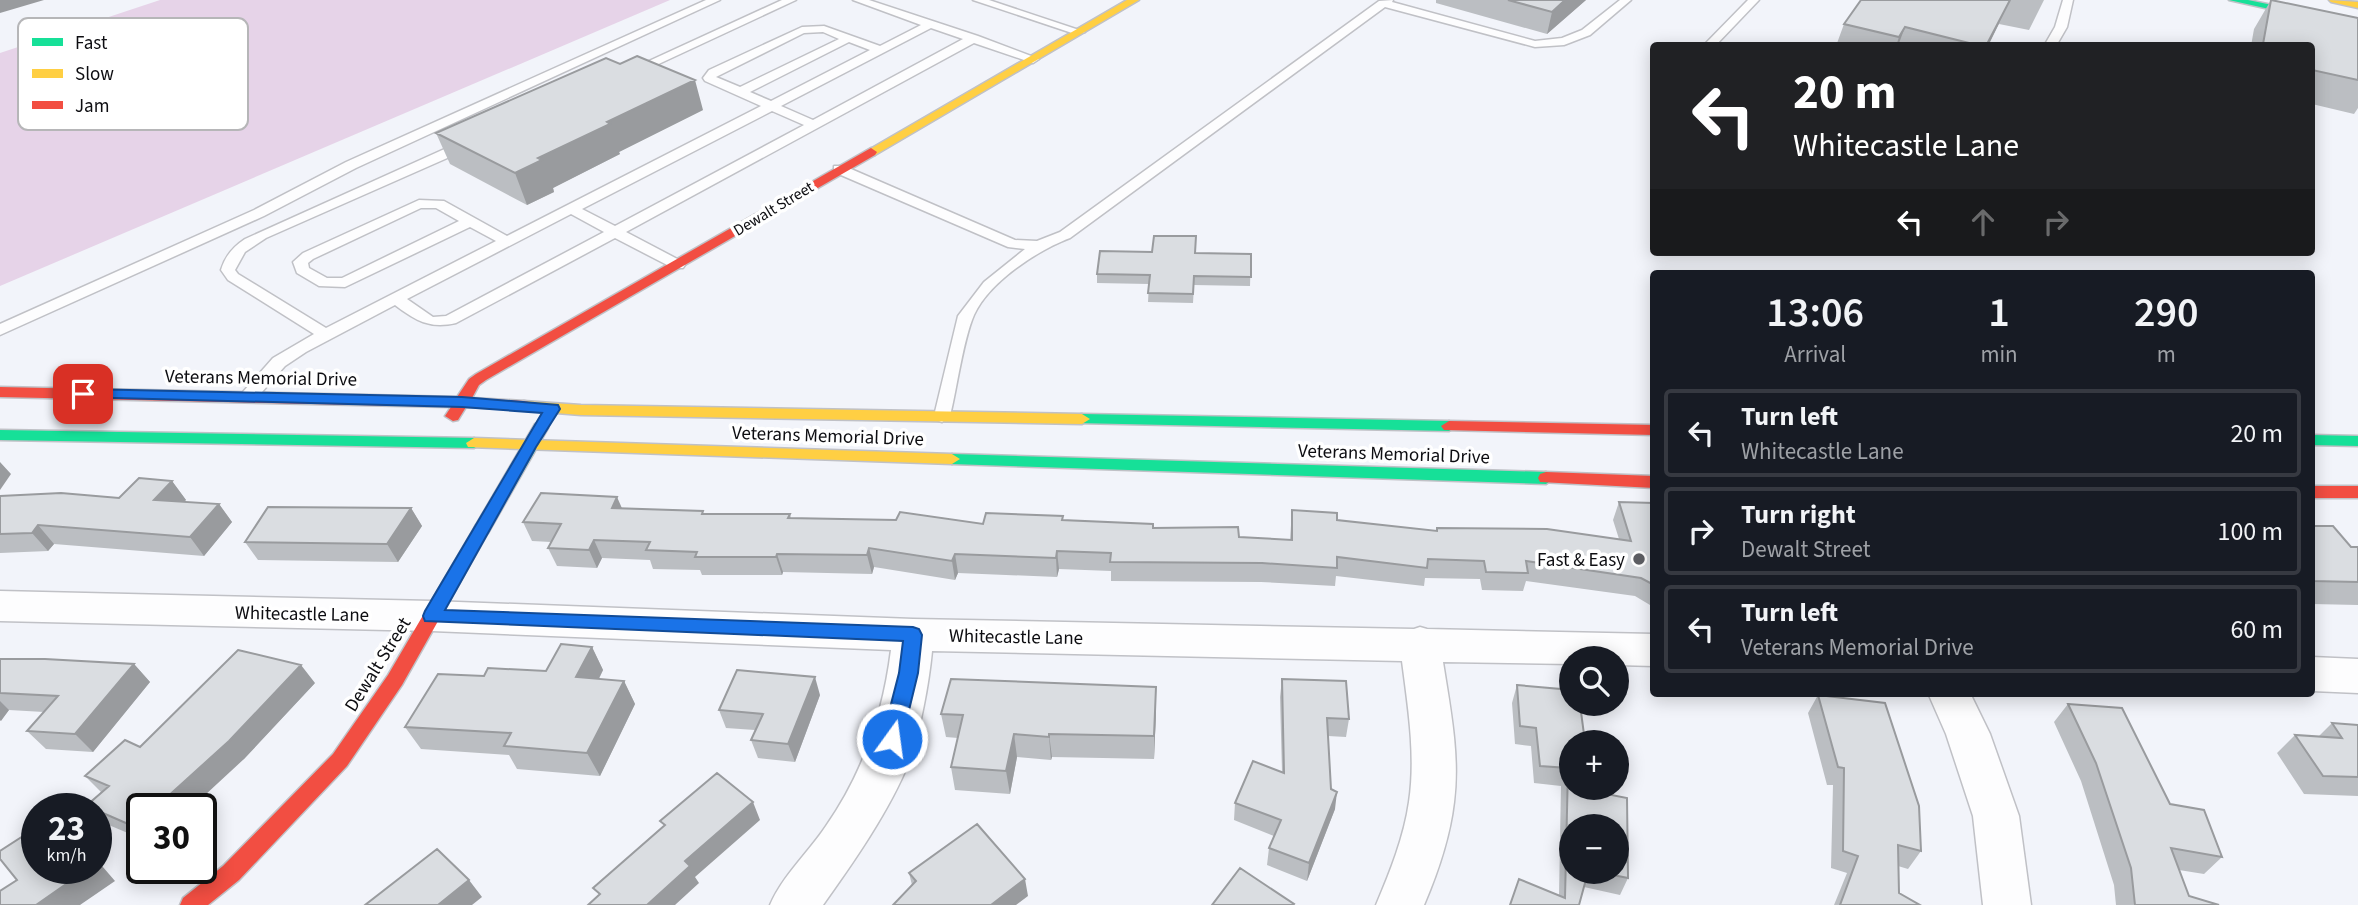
<!DOCTYPE html>
<html lang="en">
<head>
<meta charset="utf-8">
<style>
	:root { --surface:#171b24; --page:#242831; --text:#f1f3f6; --muted:#9ea1a6; --line:#363941 }
	body { margin:0; font-family:"Source Sans 3",sans-serif; background:var(--page); color:var(--text); height:100vh; display:flex; flex-direction:column; font-size:26px; white-space:nowrap }
	* { box-sizing:border-box; margin:0 }
	p { font-size:23px; color:var(--muted) }
	.icon { flex:none; width:38px; height:38px; fill:none; stroke:currentColor; stroke-width:2; stroke-linecap:round; stroke-linejoin:round }
	.map { position:relative; flex:1; overflow:hidden }
	.details { position:absolute; left:1650px; top:270px; width:665px; height:427px; display:flex; flex-direction:column; background:var(--surface); border-radius:7px; box-shadow:0 4px 18px #0003 }
	.details>* { flex:none }
	.hud { position:absolute; left:1650px; top:42px; width:665px; height:214px; border-radius:7px; box-shadow:0 4px 18px #0003; background:#202124; color:#fff; overflow:hidden }
	.fabs { position:absolute; left:1559px; top:646px; display:grid; gap:14px }
	.fabs a { display:grid; place-items:center; width:70px; height:70px; border-radius:50%; background:var(--surface); box-shadow:0 4px 18px #0003; font-size:35px }
	.speed { position:absolute; left:21px; top:793px; display:flex; gap:14px; font-size:35px; font-weight:700; text-align:center }
	.speed>* { display:grid; place-content:center; width:91px; height:91px; border-radius:50%; background:var(--surface); box-shadow:0 4px 18px #0003; line-height:1 }
	.speed small { font-size:18px; font-weight:400 }
	.speed .limit { border:4px solid #111; border-radius:10px; background:#fff; color:#111 }
	.pin { position:absolute; display:grid; place-items:center; width:60px; height:60px; color:#fff; margin:-30px; border-radius:14px; box-shadow:0 4px 10px #0006 }
	.me { position:absolute; width:77px; margin:-38px; rotate:14deg; stroke-linejoin:round; filter:drop-shadow(0 0 5px #0008) }
	.turn { display:flex; align-items:center; gap:24px; height:147px; padding:0 28px; font-size:32px }
	.turn .icon { width:91px; height:91px; stroke-width:2.5 }
	.turn b { display:block; font-size:49px; line-height:60px }
	.lanes { display:flex; align-items:center; height:66px; padding:0 28px; background:#0003; justify-content:center; gap:35px; direction:ltr }
	.lanes .off { opacity:.35 }
	.eta { display:flex; justify-content:space-evenly; align-items:center; height:119px; text-align:center }
	.eta b { font-size:42px; font-weight:600; line-height:49px }
	ul { padding:0; list-style:none }
	li { display:flex; align-items:center; gap:21px; height:88px; margin:0 14px 10px; padding:0 14px; border:4px solid var(--line); border-radius:7px }
	li div { flex:1 }
	li b { display:block; font-size:26px }
	li em { font-style:normal }
	.map>svg:first-child { display:block }
	.green { fill:#e6d3e8 }
	.lines { fill:none; stroke-linecap:round; stroke-linejoin:round }
	.lane-casing { stroke:#c0c1c6; stroke-width:3 }
	.street-casing { stroke:#c0c1c6; stroke-width:3 }
	.fast-casing { stroke:#c0c1c6; stroke-width:3 }
	.slow-casing { stroke:#c0c1c6; stroke-width:3 }
	.jam-casing { stroke:#c0c1c6; stroke-width:3 }
	.lane { fill:#fdfdfe; fill-rule:evenodd }
	.street { fill:#fdfdfe; fill-rule:evenodd }
	.fast { fill:#16e098; fill-rule:evenodd }
	.slow { fill:#ffcf43; fill-rule:evenodd }
	.jam { fill:#f24e42; fill-rule:evenodd }
	.wall { fill:#bbbec2; fill-rule:evenodd }
	.shaded-wall { fill:#999b9e }
	.building { fill:#dadde1; stroke:#999b9e; stroke-width:2 }
	.route { fill:#1a73e8; stroke:#114b97; stroke-width:2 }
	.poi-dot { fill:#5d5e63; stroke:#fff; stroke-width:2.5 }
	.labels { text-anchor:middle; stroke-width:7; stroke-linejoin:round; paint-order:stroke }
	.far-street-label { font-size:16px; fill:#0d0d11; stroke:#fff }
	.street-label { font-size:19px; fill:#0d0d11; stroke:#fff }
	.poi-label { font-size:19px; fill:#0d0d11; stroke:#fff; text-anchor:end }
	.key { fill:#fff; stroke:#b6b6b8; stroke-width:2 }
	.key-label { font-size:19px; fill:#0d0d11 }
</style>
</head>
<body>
<div class="map">
<svg width="2358" height="905" viewBox="0 0 2358 905">
	<rect width="100%" height="100%" fill="#f2f4fa"/>
	<!-- green -->
	<path class="green" d="M160 0H670L0 286V53Z"/>
	<g class="lines">
		<defs>
			<path id="lane" d="M706 0H720L356 168 264 216 0 335V324L254 210 346 162Z
				M782 0H796L635 75 625 72Z
				M853 0H869L978 36 1039 59 1033 63 974 43 626 232 683 262 685 265 683 268H673L615 238 456 323C430 329 416 321 395 305L306 352 285 366 254 401H242L240 397 242 393 273 358 314 334 228 280 221 270C225 256 233 247 245 239L460 142H470V148L266 238 245 252 235 270 238 274 326 328 496 241 470 227 345 287 319 286 297 273 293 262 303 253 419 200 444 201 507 236 761 106 705 81 703 78 709 70 802 27 824 26 880 46 921 25ZM931 28 963 39 813 120 781 106ZM823 32 839 39 740 87 716 77 804 33ZM849 42 870 50 771 101 750 92ZM772 111 804 125 615 226 582 209ZM421 208H436L459 221 342 278H327L309 268 308 263 313 259ZM571 214 604 232 446 316 433 317 407 299Z
				M973 0H989L1085 32 1075 34Z
				M1393 0 1392 2 1535 41 1562 38 1582 30 1620 0H1631L1590 35 1564 45 1535 47 1385 7 1070 238C1038 250 989 282 974 315 963 340 957 388 950 416L942 422 936 420 934 416 958 316 984 282 1025 249 1008 247 834 172V166H844L1015 240 1037 241 1060 232 1379 1Z
				M1748 0H1759L1715 46H1703Z
				M2063 0H2073L2067 27 2056 46H2044L2055 27Z"/>
			<path id="street" d="M0 591 432 601 913 619 1414 629 1420 627 1427 629 1654 634V666L1617 665V658H1572V664L1443 662C1450 707 1460 755 1454 802 1450 837 1438 872 1424 905H1376C1390 872 1404 837 1409 802 1416 756 1408 707 1402 661L932 651C929 683 920 732 909 762 890 810 853 863 823 905H770C783 875 808 853 826 826 863 773 883 714 891 650L432 631 0 621Z
				M2312 657 2358 659V693L2312 691Z
				M1928 693H1970L1990 734 2019 816 2031 905H1983L1973 816 1946 734Z"/>
			<path id="fast" d="M2229 0H2248L2358 23V29Z
				M1082 414 1449 421 1457 426 1449 431 1077 423 1074 419 1077 415Z
				M540 423 548 428 488 533H476L474 529 476 525 535 424Z
				M0 430 474 438 482 443 474 448 0 440Z
				M2312 435 2358 436V446L2312 445Z
				M952 454 1546 472 1554 478 1546 484 952 464 944 459Z"/>
			<path id="slow" d="M1127 0H1139L875 155H867L865 152Z
				M2329 0 2358 2V8L2331 2Z
				M524 401 581 405 1082 414 1090 419 1082 424 581 415 519 410 516 406 519 402Z
				M474 438 952 454 960 459 952 464 468 447 466 443Z"/>
			<path id="jam" d="M871 148 877 152 875 155 486 380 479 385 472 398 524 401 529 402 532 406 529 410 466 407 458 420 453 421 445 416 451 407 0 397V387L457 397 469 379 476 374Z
				M1449 421 1654 425V435L1444 430 1441 426Z
				M1546 472 1654 476V488L1540 482 1538 478 1540 474Z
				M2312 486H2358V498H2312Z
				M482 523 488 525 490 529 402 685 347 766 239 880 208 905H180L183 898 223 866 333 754 388 675 476 525Z"/>
		</defs>
		<!-- lane casing -->
		<use href="#lane" class="lane-casing"/>
		<!-- street casing -->
		<use href="#street" class="street-casing"/>
		<!-- fast casing -->
		<use href="#fast" class="fast-casing"/>
		<!-- slow casing -->
		<use href="#slow" class="slow-casing"/>
		<!-- jam casing -->
		<use href="#jam" class="jam-casing"/>
		<!-- lane -->
		<use href="#lane" class="lane"/>
		<!-- street -->
		<use href="#street" class="street"/>
		<!-- fast -->
		<use href="#fast" class="fast"/>
		<!-- slow -->
		<use href="#slow" class="slow"/>
		<!-- jam -->
		<use href="#jam" class="jam"/>
	</g>
	<!-- wall -->
	<path class="wall" d="M1436 0H1586L1547 34 1436 3Z
		M1861 0H2044L2029 30 1999 24 1988 46H1836L1844 24Z
		M2271 0 2358 18V108L2354 114 2312 104V46H2251L2254 29Z
		M703 110 619 152 620 154 553 188 554 192 527 205 450 164 436 133Z
		M1196 253 1251 254 1250 286 1194 285 1193 303 1148 302 1149 284 1097 283V274Z
		M172 481 186 500 183 502 219 504 232 522 204 556 54 544 48 551 0 553V496L119 498Z
		M1619 502 1654 503V606L1650 605 1635 596 1526 581 1523 591 1482 590 1480 579 1425 578 1424 586 1336 576 1335 586 1261 582 1111 581V571L1059 569 1057 577 958 573 955 580 874 567 872 574 783 572 782 575H702L700 570 653 569 650 560 602 558 597 568 557 566 548 548 551 542 532 541 523 522 622 508 704 514H790L791 518 983 524 1063 516V520L1239 537 1290 540 1292 510 1337 520 1436 531 1437 528 1619 539 1613 520Z
		M411 508 422 526 398 562 258 560 245 542Z
		M2312 526 2351 547H2358V605L2312 604Z
		M592 647 603 670 599 679 624 681 635 704 600 776 517 769 509 755 421 749 405 727 484 676 546 671Z
		M0 659 134 664 150 682 93 752 46 749 27 731 44 712 9 710 0 721Z
		M1282 679 1349 719 1346 737 1328 736 1331 789 1335 809 1307 881 1267 865 1269 848 1274 836 1234 820 1235 803 1282 772 1280 697Z
		M315 683 244 759 142 808V839L104 823 96 816V808H89L86 806 101 792 85 776 140 747Z
		M1517 685 1572 690V704H1580L1585 742H1572V788H1591V791L1627 798 1628 878 1620 895 1584 887 1579 905H1510L1519 879 1559 895 1561 786 1534 783 1531 746 1515 744 1512 703ZM1572 826H1617V872H1572Z
		M1156 687V710L1154 759 1052 757 1051 760 1017 757 1010 794 955 790 951 767 958 738 946 737 941 714Z
		M820 695 795 762 758 758 751 740 755 730 726 728 719 710Z
		M1818 695 1921 851 1908 869 1898 866 1899 893 1920 905H1834L1847 873 1831 868 1833 785H1827L1808 713Z
		M2068 704 2222 857 2204 874 2179 870 2189 896 2219 905H2116L2114 885 2081 781 2054 722Z
		M2332 723 2358 725V796L2304 794 2277 753 2295 735 2318 737Z
		M909 873 1028 896 912 885Z"/>
	<!-- shaded-wall -->
	<path class="shaded-wall" d="M0 0H44L0 13Z
		M1565 0H1586L1547 34 1552 12Z
		M2010 0 1988 46H1986Z
		M1905 27 1898 46H1896L1899 37Z
		M695 80 703 110 619 152 620 154 553 188 554 192 527 205 515 173 538 158 607 122Z
		M0 462 11 474 0 490Z
		M172 481 186 500 168 518 154 500Z
		M617 497 625 515 612 508Z
		M219 504 232 522 204 556 190 537Z
		M411 508 422 526 398 562 387 544Z
		M38 525 54 544 48 551 32 533Z
		M594 540 602 558 597 568 589 550Z
		M869 548 874 567 872 574 867 555Z
		M1057 551 1059 569 1057 577 1056 558Z
		M777 554 783 572 782 575 776 557Z
		M955 554 958 573 955 580 952 561Z
		M592 647 603 670 588 700 576 677Z
		M134 664 150 682 93 752 75 734Z
		M301 665 315 683 244 759 191 808H155Z
		M815 677 820 695 795 762 788 744Z
		M624 681 635 704 600 776 587 753Z
		M1156 687V710L1154 759V736Z
		M0 701 9 710 1 721 0 720Z
		M1014 734 1017 757 1010 794 1006 771Z
		M1049 734 1052 757 1051 760 1049 737Z
		M1337 792 1335 809 1307 881 1309 863Z
		M753 802 760 820 695 877 699 883 675 905H647L685 861Z
		M142 821V833L135 827Z
		M96 859 115 881 80 905H36L89 868H96Z
		M1025 879 1028 896 1016 905H991Z
		M469 880 482 897 472 905H438Z"/>
	<!-- building -->
	<path class="building" d="M1508 0H1565L1552 12Z
		M1861 0H2010L1986 46H1981L1905 27 1899 37 1844 24Z
		M2271 0 2358 18V80L2312 70V46H2266L2263 44Z
		M637 56 695 80 607 122 610 124 538 158 542 160 515 173 436 133 606 58 620 64Z
		M1154 236H1196L1195 253 1251 254V277L1194 276 1193 294 1148 293 1150 275 1097 274 1100 251 1152 252Z
		M139 478 172 481 154 500 219 504 190 537 38 525 32 533 0 534V496L61 493 119 498Z
		M541 493 617 497 612 508 703 511 702 514H790L788 518 896 520 900 512 983 524 986 513 1063 516 1062 520 1153 524V528L1238 527 1239 537 1292 540V510L1337 513V520L1437 531V528L1547 529 1631 541 1619 502 1654 503V585L1641 578 1526 561 1528 573 1486 572 1484 561 1428 559 1427 568 1337 557V568L1262 563 1110 562 1111 553 1057 551 1056 558 955 554 952 561 869 548 867 555 777 554 776 557H695L697 552 646 550 650 542 594 540 589 550 548 548 561 524 523 522Z
		M268 507 411 508 387 544 245 542Z
		M2312 526H2333L2351 547H2358V582L2312 581Z
		M561 644 592 647 576 677 624 681 587 753 504 746 511 733 405 727 438 674 484 676 488 668 546 671Z
		M238 650 301 665 229 741 155 808H142V821L135 827 96 810V808H93L86 806 109 786 85 776 125 740 140 747Z
		M0 659H45L134 664 75 734 27 731 58 696 0 693Z
		M737 670 815 677 788 744 751 740 763 714 719 710Z
		M951 679 1156 687 1154 736 1049 734V737L1014 734 1006 771 951 767 963 715 941 714Z
		M1282 679 1346 681 1349 719 1327 718 1331 789 1337 792 1309 863 1269 848 1281 820 1235 803 1253 761 1284 773Z
		M1517 685 1572 690V704H1580L1585 742H1572V788H1591V791L1627 798 1628 878 1598 872H1617V826H1572V872H1588L1579 905H1510L1519 879 1565 898 1568 768 1540 766 1536 728 1520 726Z
		M1818 695 1885 703 1919 806 1921 851 1898 845 1899 893 1920 905H1840L1858 856 1843 851 1844 768 1838 767Z
		M2068 704 2122 708 2170 804 2204 810 2222 857 2171 848 2189 896 2219 905H2135L2131 868 2096 763Z
		M2332 723 2358 725V777L2323 776 2295 735 2342 738Z
		M717 773 753 802 685 861 690 866 647 905H588L600 894 593 888 665 825 660 821Z
		M977 824 1025 879 991 905H893L916 881 909 873Z
		M37 827V868H89L36 905H0V891L17 880 0 859V851Z
		M437 849 469 880 438 905H365Z
		M1240 868 1294 904 1293 905H1212Z"/>
	<!-- route -->
	<path class="route" d="M83 389 462 397 558 405 560 409 536 447 445 610 913 627 919 629 922 635 918 673 902 739 899 745 892 747 885 745 882 739 899 673 903 641 425 621 423 616 425 611 542 413 462 407 77 397 75 394Z"/>
	<!-- markers -->
	<circle class="poi-dot" cx="1639" cy="559" r="7"/>
	<g class="labels">
		<!-- far-street labels -->
		<g class="far-street-label">
			<text transform="translate(773 208) rotate(-31)" y="6">Dewalt Street</text>
		</g>
		<!-- street labels -->
		<g class="street-label">
			<text transform="translate(261 377) rotate(1)" y="7">Veterans Memorial Drive</text>
			<text transform="translate(828 435) rotate(2)" y="7">Veterans Memorial Drive</text>
			<text transform="translate(1394 453) rotate(2)" y="7">Veterans Memorial Drive</text>
			<text transform="translate(302 613) rotate(1)" y="7">Whitecastle Lane</text>
			<text transform="translate(1016 636) rotate(1)" y="7">Whitecastle Lane</text>
			<text transform="translate(377 664) rotate(-58)" y="7">Dewalt Street</text>
		</g>
		<!-- poi labels -->
		<g class="poi-label">
			<text x="1625" y="566">Fast &amp; Easy</text>
		</g>
	</g>
	<!-- legend -->
	<rect x="18" y="18" width="230" height="112" rx="10" class="key"/>
	<rect x="32" y="38" width="31" height="8" fill="#16e098"/>
	<rect x="32" y="69" width="31" height="9" fill="#ffcf43"/>
	<rect x="32" y="101" width="31" height="8" fill="#f24e42"/>
	<g class="key-label">
		<text x="75" y="49">Fast</text>
		<text x="75" y="80">Slow</text>
		<text x="75" y="112">Jam</text>
	</g>
</svg>
<div class="fabs">
<a><svg class="icon" aria-label="search" viewBox="0 0 24 24"><circle cx="10" cy="10" r="6"/><path d="M15 15l6 6"/></svg></a>
<a>+</a>
<a>−</a>
</div>
<div class="speed"><div>23<small>km/h</small></div><div class="limit">30</div></div>
<div class="pin" style="left:83px;top:394px;background:#d93025"><svg class="icon" aria-label="arrive" viewBox="0 0 24 24"><path d="M6 21V4h12l-3 4 3 4H6"/></svg></div>
<svg class="me" style="left:892px;top:739px" viewBox="-20 -20 40 40"><circle r="17" fill="#1a73e8" stroke="#fff" stroke-width="3"/><path d="M0-11L8 9 0 5-8 9z" fill="#fff"/></svg>
<div class="hud">
<div class="turn"><svg class="icon" aria-label="left" viewBox="0 0 24 24"><path d="M17 20v-9H6M10 6l-5 5 5 5"/></svg><div><b>20 m</b>Whitecastle Lane</div></div>
<div class="lanes"><svg class="icon" aria-label="left" viewBox="0 0 24 24"><path d="M17 20v-9H6M10 6l-5 5 5 5"/></svg><svg class="icon off" aria-label="ahead" viewBox="0 0 24 24"><path d="M12 20V5M6 11l6-6 6 6"/></svg><svg class="icon off" aria-label="right" viewBox="0 0 24 24"><path d="M7 20v-9h11M14 6l5 5-5 5"/></svg></div>
</div>
<section class="details">
<div class="eta">
<div><b>13:06</b><p>Arrival</p></div>
<div><b>1</b><p>min</p></div>
<div><b>290</b><p>m</p></div>
</div>
<ul>
<li><svg class="icon" aria-label="left" viewBox="0 0 24 24"><path d="M17 20v-9H6M10 6l-5 5 5 5"/></svg><div><b>Turn left</b><p>Whitecastle Lane</p></div><em>20 m</em></li>
<li><svg class="icon" aria-label="right" viewBox="0 0 24 24"><path d="M7 20v-9h11M14 6l5 5-5 5"/></svg><div><b>Turn right</b><p>Dewalt Street</p></div><em>100 m</em></li>
<li><svg class="icon" aria-label="left" viewBox="0 0 24 24"><path d="M17 20v-9H6M10 6l-5 5 5 5"/></svg><div><b>Turn left</b><p>Veterans Memorial Drive</p></div><em>60 m</em></li>
</ul>
</section>
</div>
</body>
</html>
